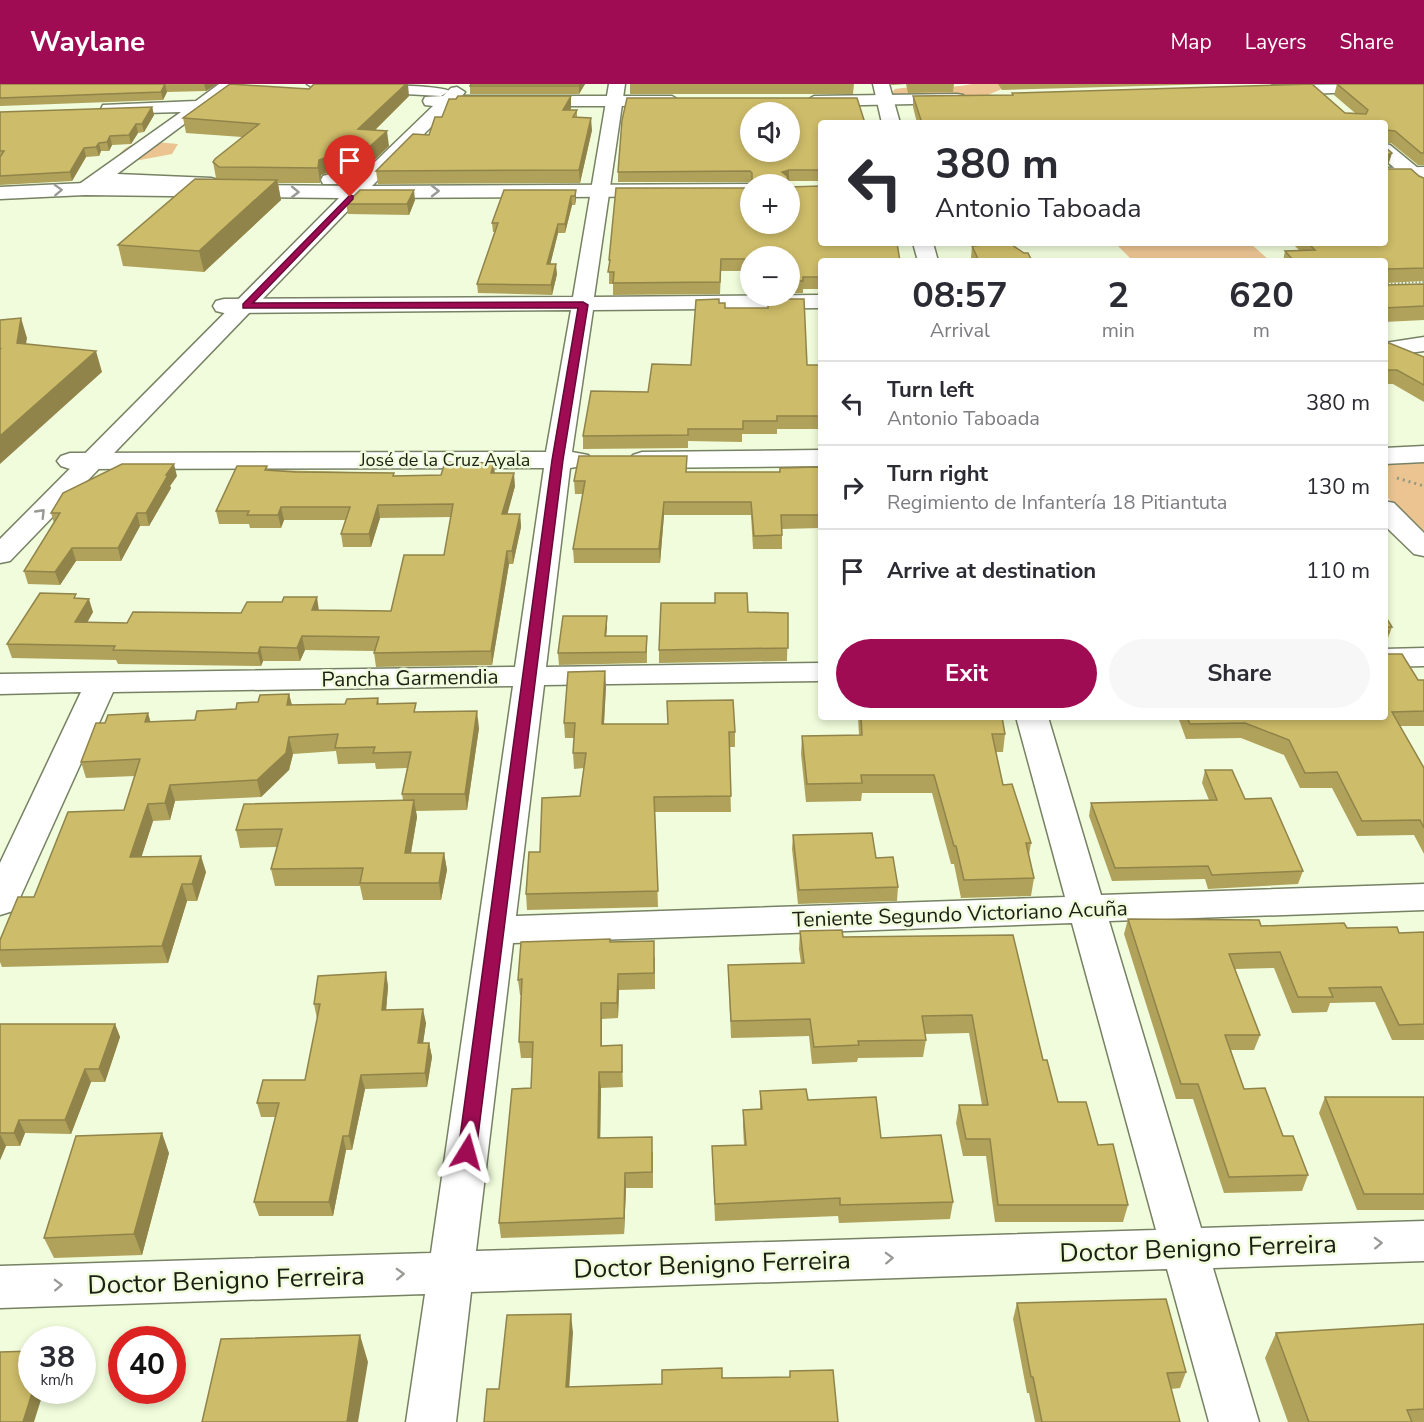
<!DOCTYPE html>
<html lang="en">
<head>
<meta charset="utf-8">
<style>
	:root { --surface:#fff; --page:#f7f7f7; --text:#2b2b33; --muted:#7c7c81; --line:#e1e1e2; --accent:#9f0c54 }
	body { margin:0; font-family:"Nunito Sans",sans-serif; background:var(--page); color:var(--text); height:100vh; display:flex; flex-direction:column; font-size:22px; white-space:nowrap }
	* { box-sizing:border-box; margin:0 }
	p { font-size:20px; color:var(--muted) }
	.icon { flex:none; width:33px; height:33px; fill:none; stroke:currentColor; stroke-width:2; stroke-linecap:round; stroke-linejoin:round }
	.map { position:relative; flex:1; overflow:hidden }
	.panel { position:absolute; left:818px; top:174px; width:570px; height:462px; display:flex; flex-direction:column; background:var(--surface); border-radius:6px; box-shadow:0 3px 9px #0003 }
	.panel>* { flex:none }
	.hud { position:absolute; left:818px; top:36px; width:570px; height:126px; border-radius:6px; box-shadow:0 3px 9px #0003; background:#fff; color:var(--text); overflow:hidden }
	.tools { position:absolute; left:740px; top:18px; display:grid; gap:12px }
	.tools a { display:grid; place-items:center; width:60px; height:60px; border-radius:50%; background:var(--surface); box-shadow:0 3px 9px #0003; font-size:30px }
	.speed { position:absolute; left:18px; top:1242px; display:flex; gap:12px; font-size:30px; font-weight:700; text-align:center }
	.speed>* { display:grid; place-content:center; width:78px; height:78px; border-radius:50%; background:var(--surface); box-shadow:0 3px 9px #0003; line-height:1 }
	.speed small { font-size:15px; font-weight:400 }
	.speed .limit { border:9px solid #d22; background:#fff; color:#111 }
	.pin { position:absolute; display:grid; place-items:center; width:51px; height:51px; color:#fff; margin:-62px -26px; border-radius:50% 50% 50% 0; rotate:-45deg; box-shadow:0 0 6px #0007 }
	.pin .icon { rotate:45deg }
	.me { position:absolute; width:66px; margin:-33px; rotate:8deg; stroke-linejoin:round; filter:drop-shadow(0 0 4px #0008) }
	.turn { display:flex; align-items:center; gap:21px; height:126px; padding:0 18px; font-size:27px }
	.turn .icon { width:78px; height:78px; stroke-width:2.5 }
	.turn b { display:block; font-size:42px; line-height:51px }
	.eta { display:flex; justify-content:space-evenly; align-items:center; height:102px; text-align:center }
	.eta b { font-size:36px; font-weight:700; line-height:42px }
	.cta { display:flex; gap:12px; margin-top:auto; padding:12px 18px }
	.cta a { flex:1; height:69px; border-radius:36px; background:var(--accent); color:#fff; font-size:24px; font-weight:700; line-height:69px; text-align:center }
	.cta a+a { background:var(--page); color:var(--text) }
	ul { padding:0; list-style:none }
	li { display:flex; align-items:center; gap:18px; height:84px; padding:0 18px; border-top:2px solid var(--line) }
	li div { flex:1 }
	li b { display:block; font-size:22px }
	li em { font-style:normal }
	header { display:flex; align-items:center; gap:36px; box-sizing:border-box; height:84px; padding:0 30px; background:var(--accent); color:#fff }
	header strong { font-size:28px }
	nav { display:flex; gap:33px; margin-inline-start:auto; font-size:21px }
	.map>svg:first-child { display:block }
	.green { fill:#ebc492 }
	.lines { fill:none; stroke-linecap:round; stroke-linejoin:round }
	.minor-casing { stroke:#778164; stroke-width:3 }
	.major-casing { stroke:#778164; stroke-width:3 }
	.path-far1 { stroke:#919981; stroke-width:2; stroke-dasharray:1.5 2; stroke-linecap:butt }
	.path { stroke:#919981; stroke-width:3; stroke-dasharray:2 4; stroke-linecap:butt }
	.minor { fill:#fff; fill-rule:evenodd }
	.major { fill:#fff; fill-rule:evenodd }
	.wall { fill:#b0a25a }
	.shaded-wall { fill:#90844a }
	.building { fill:#cdbc69; stroke:#90844a; stroke-width:1.5; fill-rule:evenodd }
	.oneway { stroke:#999a95 }
	.route { fill:#9f0c54; stroke:#670837; stroke-width:1.5 }
	.labels { text-anchor:middle; stroke-width:5; stroke-linejoin:round; paint-order:stroke }
	.far-street-label { font-size:18px; fill:#1c1f14; stroke:#f0fcdb }
	.street-label { font-size:21px; fill:#1c1f14; stroke:#f0fcdb }
	.near-street-label { font-size:26px; fill:#1c1f14; stroke:#f0fcdb }
</style>
</head>
<body>
<header>
<strong>Waylane</strong>
<nav><a>Map</a><a>Layers</a><a>Share</a></nav>
</header>
<div class="map">
<svg width="1424" height="1338" viewBox="0 0 1424 1338">
	<rect width="100%" height="100%" fill="#f0fcdb"/>
	<!-- green -->
	<path class="green" d="M972 0H1005L1002 5 983 13 885 17 895 5C920 1 946 6 972 0Z
		M156 58 178 60 172 70 140 76 117 74C126 58 139 59 156 58Z
		M1115 159H1250L1270 177H1133Z
		M1424 379V450L1385 411V381Z"/>
	<g class="lines">
		<defs>
			<path id="minor" d="M219 0H238L117 90 211 94 218 96 220 100 218 104 150 105 104 100 92 109H78L76 105 78 101 181 28 109 30 103 29 101 25 103 21 196 17Z
				M307 0C327 0 441 0 449 7L441 12 315 5Z
				M609 0H625L594 213 820 211V224L593 226 572 368 588 371 592 376 588 381 570 384 546 583 820 579V597L544 601 516 832 1065 813 1016 633H1048L1101 811 1424 800V826L1109 837 1201 1144 1424 1137V1177L1213 1184 1259 1338H1209L1167 1185 471 1208 456 1338H406L425 1210 0 1224V1182L431 1169 513 602 113 608 18 818 13 827 0 831V779L81 608 0 610V590L515 583 544 384 70 385 61 382 57 377 61 372 70 369 546 368 571 226 224 229 216 227 213 222 216 217 224 215 573 213ZM1072 839 1156 1146 476 1167 513 859Z
				M873 0H889L900 39H882Z
				M1384 60 1390 61 1424 89V105L1417 103 1384 75Z
				M330 90 357 92 359 96 357 100H323L321 96 323 92Z
				M913 159H933L938 177H918Z
				M1424 253V267L1393 271 1384 268 1385 259Z
				M1424 362V378L1384 380V364Z
				M820 366V382L642 384 633 381 629 376 633 371 642 368Z
				M1384 417 1394 419 1424 449V472L1414 470 1384 441Z
				M1424 564V582L1384 583V565Z"/>
			<path id="major" d="M1424 0V6L1273 11 1265 6 1273 1Z
				M457 3 465 8 462 12H672L680 17 672 22H452L372 102 750 100V112L360 114 10 477 0 479V455L339 114 85 111 0 115V103L85 99 350 102 433 22 425 21 423 17 425 13 443 12 451 4Z
				M957 10 963 11 965 15 963 19 814 22 806 17 814 12Z
				M1424 83V95L1384 96V84Z"/>
		</defs>
		<!-- minor casing -->
		<use href="#minor" class="minor-casing"/>
		<!-- major casing -->
		<use href="#major" class="major-casing"/>
		<!-- path-far1 -->
		<path class="path-far1" d="M1384 200 1424 198"/>
		<!-- path -->
		<path class="path" d="M1397 394 1424 402"/>
		<!-- minor -->
		<use href="#minor" class="minor"/>
		<!-- major -->
		<use href="#major" class="major"/>
	</g>
	<!-- wall -->
	<path class="wall" d="M0 0H217L206 7 167 8 163 16 0 22Z
		M471 0H585L579 10H470V2Z
		M630 0H854L853 10H630Z
		M890 0H954L953 8 908 9 906 0 892 1Z
		M998 0H1215L1002 6Z
		M1337 0H1424V81H1418L1391 59H1385V63L1388 82 1386 83V85L1424 94V197L1386 199V201L1424 200V236L1384 238V177H1283L1285 167 1299 166 1292 159H1384V39H917L913 23V12L1012 11V9L1355 29 1334 11Z
		M409 12 375 46 389 62 359 91 329 88 321 91 320 99H278L281 116 204 188 123 182 118 161 218 95 216 94 213 78 242 53 186 49 183 34Z
		M152 23 154 31 144 48 138 49 131 60 112 61 109 67H101L99 72 86 73 72 97 0 101V28Z
		M571 24 570 26H577V34L592 46 580 99 378 100 376 87 429 51Z
		M820 39V97H789L752 100 750 98H618V88Z
		M750 104 820 177V205H803V209H789V172H750V187H721L720 210 613 211V200H609V176Z
		M576 106V115L575 121H572L565 149H558L550 180 557 190 552 211 478 209 477 200 495 148H493L492 139Z
		M415 116 409 131 348 130 346 120Z
		M972 162 1032 177H972L971 174Z
		M719 219 725 224 807 281H820V345H777V350H742V358L688 357V364L583 365V352L691 281Z
		M1384 257 1424 273V318L1393 300H1384Z
		M267 382 268 386 394 389V392L441 391 495 389 515 402 507 430H520L521 443 513 480H509L492 581 376 583 374 569V567L305 566 300 577H263L261 582 118 580 116 576 12 574 7 560 78 514 93 528 87 538 127 539 241 529 319 526 391 527 444 471 451 433 380 434 371 463H343L341 450 346 436H284L281 444H250L249 440H219L216 427Z
		M820 383V444L782 445V465H753L751 431H664L660 479H574L573 465 583 410H575L574 397 687 388H779L780 384Z
		M177 392 170 402 171 404 149 442H140L121 477H76L60 501 28 500 24 487 54 439 51 429Z
		M748 528 788 529 787 577 659 579V566Z
		M1384 530 1392 543 1387 557V570L1418 596H1424V642H1400L1424 684V770L1414 751 1357 752 1332 704H1300L1284 671 1241 654 1186 655 1178 633H1384Z
		M607 543 606 552H647V579L559 581 558 569Z
		M606 602 604 640 735 648V663H729L731 728H655L658 823 527 826 526 810 540 768 580 712 584 684 574 685 573 669 574 654H565L564 639Z
		M289 610 292 621 345 620 378 614 379 620 479 644 467 726 416 727 417 733 411 769H444L447 786 441 816H363L360 802H275L271 785 277 763 240 764 236 746 403 716 402 710 407 684 376 685 375 679 338 680 336 667 293 670 289 686 261 713 175 717 170 736 153 737 141 773 206 788 197 817H187L168 879 2 883 0 878V856L34 813 124 726 135 692 86 694 81 678 151 638 195 636Z
		M858 633H1002L1005 650 1003 668H996L1003 701 1031 759 1029 771 1034 794 1031 812 961 814 954 780H951L932 709H862L861 717 806 718 801 670 802 652 859 651Z
		M1205 686 1245 715 1303 787 1298 800 1208 805 1205 795 1112 797 1089 732 1091 719 1209 716 1202 699Z
		M793 751 876 774 898 803 897 817 798 820 792 765Z
		M1128 835 1261 842 1347 844 1399 849 1424 848V956H1392L1375 918 1330 919 1327 928 1292 929 1274 884 1235 885 1260 951 1254 966H1231L1244 1005 1283 1052 1308 1091 1302 1107 1224 1109 1193 1015H1176L1124 850Z
		M800 847 843 853 1013 851 1043 976 1058 1018 1098 1061 1128 1121 1123 1138H995L986 1072H963L956 1039 959 1021H982L969 949 925 950 926 956 923 973 858 974 857 978 812 980 809 952 731 954 728 881 801 879 799 865Z
		M610 858 655 873V905L619 906 618 934 602 935V962L622 976 623 1003 601 1004 600 1054 653 1068V1104H626L624 1150 501 1154 499 1139 531 1004 533 974H521L519 958 521 911H520L518 896Z
		M386 888 388 903 386 926 426 939 423 959H429L432 973 427 1003 365 1005 352 1066H346L333 1132H259L254 1118 275 1033H261L257 1019 305 996 317 935 314 920Z
		M0 940H115L120 953 105 998H91L71 1050 25 1049 20 1062H6L0 1076Z
		M760 1007 808 1016 881 1054 953 1118 950 1135 839 1139 838 1132 715 1137 712 1062 744 1061 743 1043V1026L760 1025Z
		M1325 1013H1424V1126H1357L1319 1029Z
		M169 1069 142 1171 54 1174 44 1154Z
		M1017 1219 1186 1288 1180 1304 1171 1305 1180 1338H1035L1029 1309H1027L1013 1235Z
		M1424 1240V1338H1288L1265 1274 1276 1249Z"/>
	<!-- shaded-wall -->
	<path class="shaded-wall" d="M165 0 167 8 163 16 161 8Z
		M204 0H217L206 7Z
		M406 0H408L409 12 361 60 358 45Z
		M580 0H585L579 10V2Z
		M571 12V24L564 38 563 26Z
		M152 23 154 31 144 48 142 40Z
		M591 34 592 46 580 99 579 86Z
		M136 40 138 49 131 60 129 51Z
		M387 47 389 62 359 91 356 75Z
		M110 52 112 61 109 67 107 58Z
		M99 59 101 67 99 72 96 63Z
		M84 64 86 73 72 97 70 88Z
		M1392 69 1388 82 1384 83 1385 72Z
		M327 73 329 88 321 91 320 99 318 84 319 76Z
		M789 86V97L782 88Z
		M277 96 281 116 204 188 199 167Z
		M414 106 415 116 409 131 407 120Z
		M576 106V115L575 121V112Z
		M571 112 572 121 565 149V140Z
		M558 140V149L548 190 547 180Z
		M556 180 557 190 552 211 551 201Z
		M21 234 27 254 23 280 17 259Z
		M96 267 102 288 0 380V352Z
		M494 379 495 392 491 389Z
		M174 380 177 392 170 402 171 404 149 442 146 429 166 391Z
		M514 389 515 402 504 443 502 430Z
		M664 418V431L660 479 659 465Z
		M378 421 380 434 371 463 369 450Z
		M281 423 284 436 281 444 278 431Z
		M137 429 140 442 121 477 118 464Z
		M520 430 521 443 513 480 512 467Z
		M72 464 76 477 60 501 55 488Z
		M507 467 509 480 492 581 491 567Z
		M317 513 319 527 312 526Z
		M89 515 93 528 80 552 75 538Z
		M607 532V543L605 564V552Z
		M302 552 305 566 300 577 297 564Z
		M260 563 263 577 261 582 258 569Z
		M605 587 606 602 603 656 602 640Z
		M289 610 293 626 287 621Z
		M477 627 479 644 467 726 465 710Z
		M148 629 153 646 145 638Z
		M289 653 293 670 289 686 261 713 257 696Z
		M170 701 175 717 170 736 165 719Z
		M414 716 417 733 408 786 405 769Z
		M148 720 153 737 136 790 130 773Z
		M444 769 447 786 441 816 439 799Z
		M201 772 206 788 197 817 192 800Z
		M182 800 187 817 168 879 162 862Z
		M386 888 388 903 385 940 382 926Z
		M618 890 619 906 618 934 617 919Z
		M601 919 602 935V977L601 962Z
		M423 925 426 939 421 973 418 959Z
		M115 940 120 953 105 998 99 985Z
		M429 959 432 973 427 1003 425 989Z
		M85 985 91 998 71 1050 65 1036Z
		M599 988 601 1004 600 1070 598 1054Z
		M361 991 365 1005 352 1066 349 1052Z
		M19 1036 25 1049 20 1062 14 1049Z
		M162 1049 169 1069 142 1171 134 1150Z
		M0 1050 6 1062 0 1076Z
		M343 1052 346 1066 333 1132 329 1118Z
		M625 1089 626 1104 624 1150V1134Z
		M571 1230 573 1249 568 1321 566 1303Z
		M360 1251 368 1278 358 1338H347Z
		M33 1306H44L34 1338H23Z"/>
	<!-- building -->
	<path class="building" d="M0 0H165L161 8 0 14Z
		M230 0 309 5 314 0H406L358 45 387 47 356 75 327 73 319 76 318 84 219 83 213 78 215 75 259 40 183 34Z
		M471 0H580L579 2H470Z
		M1312 0 1345 29 1366 30 1368 26 1337 0H1424V69H1421L1395 47 1386 46 1385 63 1392 69 1385 72 1386 85H1411L1419 92 1424 94V184L1388 185 1386 188V201L1424 200V222L1384 224V177H1294L1285 167 1315 166 1308 159H1384V39H922L913 12 1013 11 1012 9Z
		M458 12H571L563 26H577L573 33 591 34 579 86 376 87 413 50 429 51 435 33H442L449 15H456Z
		M627 14H857L865 39H820V86H789L782 88 787 92 789 100H752V89L750 87 618 88 622 36ZM750 28H789V68H750Z
		M152 23 142 40H136L129 51 110 52 107 58 99 59 96 63 84 64 70 88 0 92V73L4 67H0V28Z
		M195 95 277 96 199 167 118 161Z
		M789 101V103L820 102V159H897L900 177H820V193H803V197H789V172H750V175H721L720 198 613 199 614 188H608L610 176H609L616 104H750V140H789Z
		M360 106H414L407 120H346Z
		M504 106H576L575 112H571L565 140H558L547 180H556L551 201 477 200 498 139H492Z
		M1009 159 1024 169H1028L1032 177H979L972 162Z
		M719 215V219H725V224H768V215H804L807 281H820V332H777V337H743V345H688V351L583 352 591 307 648 308 652 280 691 281 696 216Z
		M21 234 17 259 96 267 0 352V266L1 264 0 265V236Z
		M1384 257 1424 273V301L1397 286H1384Z
		M579 372H687L686 388H780V384L820 383V431H781L782 451 754 452 751 418H664L659 465H573L585 397H574Z
		M445 378 494 379 491 389H514L502 430H520L512 467H507L491 567 374 569 379 553 302 552 297 564 260 563 258 569 113 566 115 562 7 560 40 509 76 510 74 514 89 515 75 538 127 539 133 528 241 529 247 518H282L284 513H317L312 526 391 527 404 471H444L453 420 378 421 369 450H341L350 423H281L278 431H247L249 427H216L237 382H267L265 386 296 388 394 389 393 392 441 391Z
		M122 380H174L166 391H168L146 429H137L118 464H72L55 488 24 487 60 429H51L63 409Z
		M715 509H747L748 528 788 529V564L659 566 661 519H715Z
		M1384 530 1392 543H1385L1389 548 1387 550V570H1402L1418 596H1424V627L1392 628 1424 684V744L1420 736 1362 737 1337 688 1305 689 1289 656 1245 639 1190 640 1187 633H1384Z
		M563 532H607L605 552H647L646 568 558 569Z
		M605 587 602 640H668L667 617 733 616 735 648H729L731 712 654 713 658 807 526 810 529 768H540L542 714 580 712 586 669H573L575 639H564L568 588Z
		M289 610 287 621 345 620 347 615 378 614 377 620 416 619 414 628 477 627 465 710H402L411 668 373 669 375 663 335 664 338 650 289 653 286 669 257 696 170 701 165 719 148 720 130 773 201 772 192 800H182L162 862 0 866V856L18 813H34L68 728 124 726 140 675 81 678 96 639H105L108 631 148 629 145 638 195 636 197 627 236 625 237 619 258 618 260 611Z
		M861 633H1002L1005 650H992L1003 701 1012 700 1031 759H1026L1034 794 964 796 956 762H954L934 691H861L862 699 807 700 802 652 862 651Z
		M1205 686H1232L1245 715 1271 714 1303 787 1212 791 1208 782 1115 784 1091 719 1217 716Z
		M414 716 405 769H444L439 799H360L363 784 271 785 282 745 236 746 244 720Z
		M872 749 876 774 893 773 898 803 799 806 793 751Z
		M1128 835 1259 836 1261 842 1344 839 1347 844 1397 843 1399 849 1424 848V940L1399 941 1381 903 1329 904 1333 913H1298L1280 868 1229 870 1260 951H1225L1244 1005 1265 1004 1283 1052H1293L1308 1091 1229 1093 1198 1000H1181Z
		M842 846 843 853 1013 851 1043 976H1047L1058 1018H1086L1098 1061 1113 1060 1128 1121H998L990 1055H966L959 1021H988L972 931 922 932 926 956 858 957 859 961 814 963 810 935 731 937 728 881 804 879 800 847Z
		M610 855V858L654 857V889L618 890 617 919H601V962L622 961V988H599L598 1054 652 1053V1088L625 1089 624 1134 499 1139 512 1005 531 1004 533 958H519L522 895 518 896 521 858Z
		M386 888 382 926 423 925 418 959H429L425 989 361 991 349 1052H343L329 1118H254L279 1019H257L263 996H305L320 920H314L318 892Z
		M0 940H115L99 985H85L65 1036H19L14 1049H0Z
		M806 1005 808 1016 876 1013 881 1054 941 1051 953 1118 840 1121V1114L715 1120 712 1062 746 1061 743 1026 762 1025 760 1007Z
		M1325 1013H1424V1110H1364Z
		M162 1049 134 1150 44 1154 76 1052Z
		M1166 1215 1186 1288 1167 1289 1180 1338H1042L1033 1293H1031L1017 1219Z
		M571 1230 566 1303 662 1300V1286L722 1284V1294L790 1293V1287L833 1286 838 1338H484L487 1305H499L507 1231Z
		M1424 1240V1325L1407 1326 1412 1338H1309L1276 1249Z
		M360 1251 347 1338H202L221 1255Z
		M32 1267V1306H33L23 1338H0V1268Z"/>
	<!-- one-way arrows -->
	<defs><path id="oneway-chevron" d="M-2-3.5L2.5 0L-2 3.5" fill="none" stroke-width="1.6" stroke-linecap="round" stroke-linejoin="round" transform="scale(1.5)"/></defs>
	<g class="oneway">
		<use href="#oneway-chevron" transform="translate(58 106) rotate(-2)"/>
		<use href="#oneway-chevron" transform="translate(435 107)"/>
		<use href="#oneway-chevron" transform="translate(295 108) rotate(1)"/>
		<use href="#oneway-chevron" transform="translate(41 429) rotate(-46)"/>
		<use href="#oneway-chevron" transform="translate(1378 1159) rotate(-2)"/>
		<use href="#oneway-chevron" transform="translate(889 1174) rotate(-2)"/>
		<use href="#oneway-chevron" transform="translate(400 1190) rotate(-2)"/>
		<use href="#oneway-chevron" transform="translate(58 1201) rotate(-2)"/>
	</g>
	<!-- route -->
	<path class="route" d="M350 111 353 112V115L253 219 583 218 588 221 563 376 476 1068 473 1073 467 1076 460 1073 458 1068 552 376 578 224H243V220Z"/>
	<g class="labels">
		<!-- far-street labels -->
		<g class="far-street-label">
			<text x="445" y="382">José de la Cruz Ayala</text>
		</g>
		<!-- street labels -->
		<g class="street-label">
			<text transform="translate(410 594) rotate(-1)" y="7">Pancha Garmendia</text>
			<text transform="translate(960 830) rotate(-2)" y="7">Teniente Segundo Victoriano Acuña</text>
		</g>
		<!-- near-street labels -->
		<g class="near-street-label">
			<text transform="translate(1198 1164) rotate(-2)" y="9">Doctor Benigno Ferreira</text>
			<text transform="translate(712 1180) rotate(-2)" y="9">Doctor Benigno Ferreira</text>
			<text transform="translate(226 1196) rotate(-2)" y="9">Doctor Benigno Ferreira</text>
		</g>
	</g>
</svg>
<div class="tools">
<a><svg class="icon" aria-label="sound" viewBox="0 0 24 24"><path d="M4 9h4l5-4v14l-5-4H4zM17 9q2 3 0 6"/></svg></a>
<a>+</a>
<a>−</a>
</div>
<div class="speed"><div>38<small>km/h</small></div><div class="limit">40</div></div>
<div class="pin" style="left:350px;top:113px;background:#d93025"><svg class="icon" aria-label="arrive" viewBox="0 0 24 24"><path d="M6 21V4h12l-3 4 3 4H6"/></svg></div>
<svg class="me" style="left:467px;top:1068px" viewBox="-20 -20 40 40"><path d="M0-17L14 15 0 8-14 15z" fill="#9f0c54" stroke="#fff" stroke-width="4"/></svg>
<div class="hud">
<div class="turn"><svg class="icon" aria-label="left" viewBox="0 0 24 24"><path d="M17 20v-9H6M10 6l-5 5 5 5"/></svg><div><b>380 m</b>Antonio Taboada</div></div>
</div>
<section class="panel">
<div class="eta">
<div><b>08:57</b><p>Arrival</p></div>
<div><b>2</b><p>min</p></div>
<div><b>620</b><p>m</p></div>
</div>
<ul>
<li><svg class="icon" aria-label="left" viewBox="0 0 24 24"><path d="M17 20v-9H6M10 6l-5 5 5 5"/></svg><div><b>Turn left</b><p>Antonio Taboada</p></div><em>380 m</em></li>
<li><svg class="icon" aria-label="right" viewBox="0 0 24 24"><path d="M7 20v-9h11M14 6l5 5-5 5"/></svg><div><b>Turn right</b><p>Regimiento de Infantería 18 Pitiantuta</p></div><em>130 m</em></li>
<li><svg class="icon" aria-label="arrive" viewBox="0 0 24 24"><path d="M6 21V4h12l-3 4 3 4H6"/></svg><div><b>Arrive at destination</b></div><em>110 m</em></li>
</ul>
<div class="cta"><a>Exit</a><a>Share</a></div>
</section>
</div>
</body>
</html>
